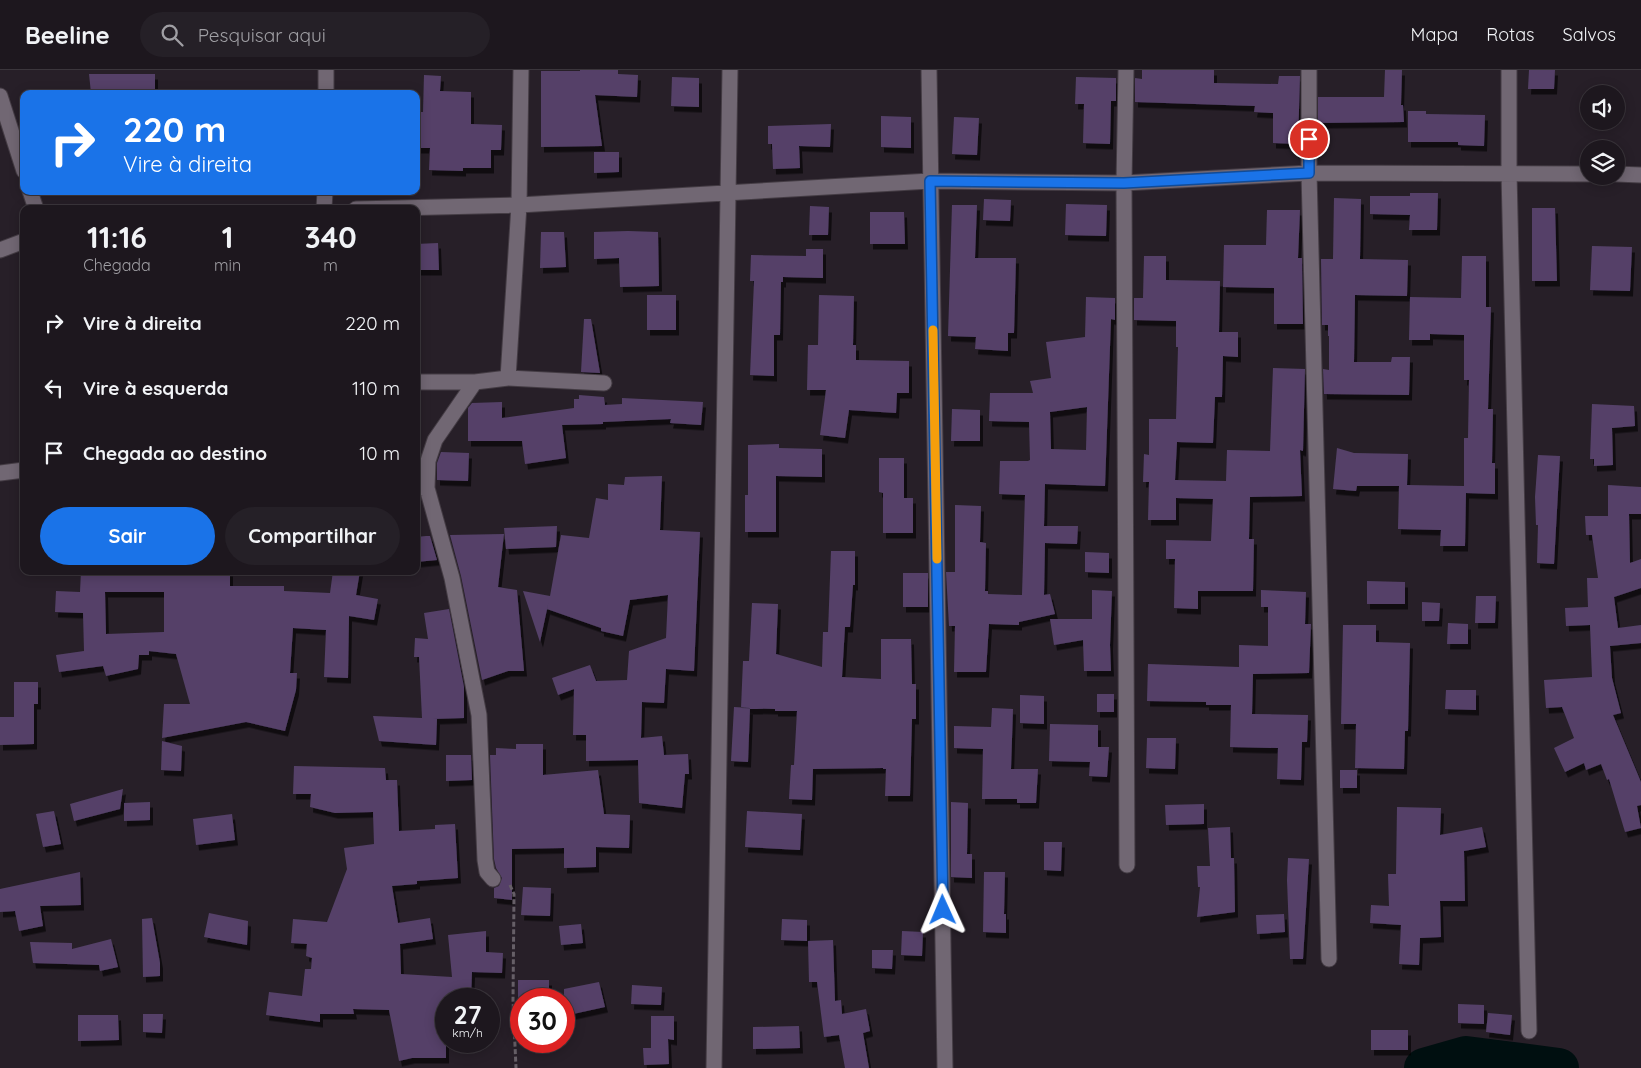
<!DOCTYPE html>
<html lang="pt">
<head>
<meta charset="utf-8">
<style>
	:root { --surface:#1d171e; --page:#252027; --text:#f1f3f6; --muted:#a09fa4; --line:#3b363c; --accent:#1a73e8 }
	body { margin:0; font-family:Quicksand,sans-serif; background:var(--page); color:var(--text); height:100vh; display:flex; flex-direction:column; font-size:19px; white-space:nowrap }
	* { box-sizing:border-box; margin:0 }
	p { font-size:16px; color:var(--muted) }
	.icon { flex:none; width:28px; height:28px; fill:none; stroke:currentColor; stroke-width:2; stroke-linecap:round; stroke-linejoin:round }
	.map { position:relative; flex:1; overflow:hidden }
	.panel { position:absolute; left:20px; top:135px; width:400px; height:370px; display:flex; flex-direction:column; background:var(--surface); border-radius:10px; box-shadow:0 2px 12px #0003,0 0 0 1px var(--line) }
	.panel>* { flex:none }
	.guide { position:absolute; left:20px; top:20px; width:400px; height:105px; border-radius:10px; box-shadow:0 2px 12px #0003,0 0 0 1px var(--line); background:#1a73e8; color:#fff; overflow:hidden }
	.controls { position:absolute; left:1580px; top:15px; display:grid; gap:10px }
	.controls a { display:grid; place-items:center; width:45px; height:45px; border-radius:50%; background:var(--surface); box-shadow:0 2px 12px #0003,0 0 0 1px var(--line); font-size:25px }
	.speed { position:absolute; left:435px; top:918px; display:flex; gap:10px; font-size:25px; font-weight:700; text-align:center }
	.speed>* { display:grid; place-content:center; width:65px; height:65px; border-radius:50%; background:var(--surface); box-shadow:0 2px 12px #0003,0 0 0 1px var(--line); line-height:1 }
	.speed small { font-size:12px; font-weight:400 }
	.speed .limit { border:8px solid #d22; background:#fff; color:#111 }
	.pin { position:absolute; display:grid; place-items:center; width:42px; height:42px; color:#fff; margin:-21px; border:2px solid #fff; border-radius:50%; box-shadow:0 1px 5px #0007 }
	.me { position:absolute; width:55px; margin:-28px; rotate:359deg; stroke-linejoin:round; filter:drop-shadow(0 0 4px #0008) }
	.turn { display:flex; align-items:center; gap:18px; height:105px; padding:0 20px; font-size:22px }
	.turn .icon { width:65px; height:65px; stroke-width:2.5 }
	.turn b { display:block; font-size:35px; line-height:42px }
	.eta { display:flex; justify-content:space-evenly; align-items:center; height:85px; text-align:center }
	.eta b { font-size:30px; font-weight:800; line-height:35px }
	.action { display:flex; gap:10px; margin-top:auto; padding:10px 20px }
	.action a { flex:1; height:58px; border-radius:30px; background:var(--accent); color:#fff; font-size:20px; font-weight:800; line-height:58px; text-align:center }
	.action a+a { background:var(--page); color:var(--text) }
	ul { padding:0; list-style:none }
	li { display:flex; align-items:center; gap:15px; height:65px; padding:0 20px }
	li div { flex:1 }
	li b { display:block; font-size:19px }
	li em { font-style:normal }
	header { display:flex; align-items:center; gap:30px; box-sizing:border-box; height:70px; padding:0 25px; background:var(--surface); border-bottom:1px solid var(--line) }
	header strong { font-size:24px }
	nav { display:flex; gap:28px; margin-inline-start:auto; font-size:18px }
	.search { width:350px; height:45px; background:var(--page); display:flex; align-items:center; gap:12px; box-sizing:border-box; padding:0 18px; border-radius:28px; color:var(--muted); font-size:19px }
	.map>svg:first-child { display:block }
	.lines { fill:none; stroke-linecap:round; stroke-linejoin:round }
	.river { stroke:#000f10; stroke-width:40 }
	.building { fill:#544168; fill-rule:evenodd; filter:url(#shadow) }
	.street-casing { stroke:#443c44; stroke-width:17 }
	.path { stroke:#665f67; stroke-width:3; stroke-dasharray:5 2.5; stroke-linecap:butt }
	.street { stroke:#716773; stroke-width:15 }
	.route-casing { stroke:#114b97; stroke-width:12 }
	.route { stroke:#1a73e8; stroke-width:9 }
	.slow { stroke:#f59e0b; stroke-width:9 }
</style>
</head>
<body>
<header>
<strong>Beeline</strong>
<div class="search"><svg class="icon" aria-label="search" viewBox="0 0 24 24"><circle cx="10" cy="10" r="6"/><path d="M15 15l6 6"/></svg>Pesquisar aqui</div>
<nav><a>Mapa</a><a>Rotas</a><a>Salvos</a></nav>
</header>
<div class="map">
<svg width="1641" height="998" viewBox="0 0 1641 998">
	<defs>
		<filter id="shadow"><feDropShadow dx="3" dy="5.5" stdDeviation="0" flood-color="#0009"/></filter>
	</defs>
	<rect width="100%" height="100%" fill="#271f28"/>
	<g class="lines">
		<!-- river -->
		<path class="river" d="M1424 998 1466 986 1559 998"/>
	</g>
	<!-- building -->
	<path class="building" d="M580 0H618V4L638 5 637 27 595 25 602 76 541 77V1H580Z
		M1142 0H1214V13L1278 14 1279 6H1300L1298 74 1273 73V43L1254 42 1255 36 1135 32V8L1142 9Z
		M1385 0H1402L1401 35H1403L1404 52 1318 53V27H1384Z
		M1529 0H1555L1554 19H1528Z
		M89 4H155V22L91 23Z
		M424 5 441 6 440 21 471 22V54L502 55 501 80H491V98H463V101L429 100 430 78H416V42H423Z
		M672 7 699 8V37L671 36Z
		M1076 7 1116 8V31H1111L1110 74 1083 73 1084 34H1075Z
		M1408 41H1426V44L1485 45 1484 76 1458 75V72H1408Z
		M881 46 911 47V78L881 77Z
		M954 47 979 48 977 85 952 84Z
		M831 54 830 77 799 76 800 98 773 99 772 74H768V56Z
		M594 82H619V102L594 103Z
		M1410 123H1438L1437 160H1409L1410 145 1370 144V126H1410Z
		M1334 128 1361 129 1360 189 1408 190 1407 226 1355 225 1354 292H1391L1392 287H1410L1409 325 1324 324 1323 299 1329 300V266H1328V255H1322L1321 189H1333Z
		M984 129 1011 130 1010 151 983 150Z
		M1066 134 1107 135 1106 166 1065 165Z
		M952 135H977L975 188H1016L1014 263H1008V281L975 279 976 267 948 266Z
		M810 136 829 137 828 165H809Z
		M1532 138H1555L1557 211H1532Z
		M1267 140H1300L1298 188H1302L1303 254H1274V218L1223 217 1224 175H1266Z
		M870 142H904L905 174H870Z
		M628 161 658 162 659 216 620 217 619 188 594 189V162Z
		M541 162H564L566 197 540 198Z
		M438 173 439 200H416V174Z
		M1592 176 1632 177 1630 221 1590 220Z
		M806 179H823V208L783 207V212H781L780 265H774V306L750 305 754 211H750L751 185 806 186Z
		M1144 186H1166V210L1220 211 1219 262H1238V287L1223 286 1222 327H1215L1213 373 1177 372 1175 410 1226 411 1227 380 1270 381 1273 298 1305 299 1303 381 1300 380 1302 426 1250 427 1249 469H1254L1253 521H1198V539L1174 538 1175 489H1166V470L1211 471 1213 429 1176 428V450H1148L1149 412H1143L1144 384 1149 385V349H1176L1178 277H1176V251L1134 250V228H1143Z
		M1462 186H1486V237H1491L1488 339H1493L1492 393H1495V424L1466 423 1465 476H1440L1441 460 1398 459 1399 416H1357L1356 421 1333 419 1337 378 1354 383 1408 384 1407 415 1464 416V368H1468L1469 310H1464V265L1430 264V270H1409L1410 227 1461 228Z
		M647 225H676V260H647Z
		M819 225 854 226 853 275H856V290L909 291V323H897L896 343 849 340 845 368 820 365 826 320H807L808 275H818Z
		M1086 227 1115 228V250L1111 249 1105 416 1045 414 1044 456H1078L1077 474 1045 473 1044 525 1050 524 1055 544 1019 552V555L989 554 986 602H954L955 556H949L946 502H955V435L981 436 980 472 986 473 985 521H988V524L1022 525 1025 425 999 424 1000 391H1028L1030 390 1029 352 989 351 990 323H1033L1030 311 1051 308 1046 272 1085 267ZM1087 337 1086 380 1051 379 1050 342Z
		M584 249H591L600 303 581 302Z
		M579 325 604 327 605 335 622 334V328L703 332 701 355 670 353 671 349 603 352V354L562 355 566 388 525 394 522 371H468V338L472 333 502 332V348L574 338V329H579Z
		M1592 334 1634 336 1635 356 1612 358 1613 395 1594 396V389H1590Z
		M952 339 980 340V371H951Z
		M779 374V378L822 379V407L776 406V462H745V425H748V375Z
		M441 382 469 383 468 411 437 410V393Z
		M1538 385 1560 386 1554 494 1537 493 1538 455H1536L1535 427Z
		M879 388H904V428H913V463H883V423L879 422Z
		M662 406 660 460 700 462 694 601 666 599 664 633 642 632 641 668 662 666 664 685 688 684 689 704H685L682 738 639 733 638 690 586 691V665H573L574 619 558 625 552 608 590 595 596 611 627 610 629 581 666 568 668 525 630 530 623 566 601 561V558L547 539 549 530 540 572 523 521 550 526 561 465 589 468 596 428 608 430V414L624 415 625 407Z
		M1608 415 1641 417V444H1629L1630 493 1641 489V518L1614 527 1618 558 1641 555V573L1610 576 1612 608 1621 643 1613 645 1641 712V735L1637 736 1641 758 1625 762 1609 709 1607 710 1601 694 1586 700 1584 693 1565 702 1554 678 1574 668 1562 637 1546 638 1544 610 1592 607 1590 555 1566 556 1565 538 1588 537 1587 508H1598L1592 465H1586L1585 446H1608Z
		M557 456 556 477 506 479 504 458Z
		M504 464 498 517 517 520 524 601H508L482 610 461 506 450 465Z
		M426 466H430L437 490 416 492V467Z
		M831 481H855V515H853L850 557H845L842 607 881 609V569H911L912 614H916V649H912L910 726H885L886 699H883V698L813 699 812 730 789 729 791 695H794L797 641H775V639L741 638 743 591H749L752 533 778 534 776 584 822 597 823 562H828Z
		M1085 482 1109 483V503L1085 502Z
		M81 501H230V516H284V521L330 523 333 501H360L356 525 378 529 374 550 349 546 348 608 324 607 326 560 293 558 290 603H297L296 620 285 661 246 652 162 668 164 634H190L176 584 149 581V585H139L138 599 106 606 103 596 59 602 56 585 84 581 83 543 55 542 56 521 80 522ZM105 522H164V562L106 564Z
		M903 503H928V537H903Z
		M1367 511 1405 512V534H1367Z
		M1092 520 1112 521 1110 575 1111 601H1084L1083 570 1054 575 1050 549H1092Z
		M1261 520 1306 522 1305 554H1311L1309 603 1253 604 1252 644 1308 645 1307 672H1302L1301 710 1277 709 1278 678 1230 677 1231 635H1206V632L1147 631 1148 594 1239 597V575L1268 576V537H1261Z
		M1476 526H1496L1495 553H1475Z
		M1422 532 1440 533 1439 551H1422Z
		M449 539 464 617V648L433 649H437L436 675 379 671 373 646 422 648 419 587H414L415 568 428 569 424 543Z
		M1448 553 1468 554V574H1447Z
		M1343 555H1376V572L1410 573 1408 661H1405L1404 699 1355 698 1356 654H1341Z
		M14 612H38V634H34V674L0 675V647H14Z
		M1446 620H1476V640L1445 639Z
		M1097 624H1114V642H1097Z
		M1020 625 1044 626V654L1020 653Z
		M734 637 750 638 748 692 731 691Z
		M992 638 1013 639 1011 699H1038L1036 733H1017V729H982L983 679 954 678V656L991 657Z
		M1050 654 1098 655V677H1109L1107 707 1089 706 1090 692 1049 691Z
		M1147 668H1176L1175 699 1146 698Z
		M162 671 182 676 181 701 161 700Z
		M516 674H543V705L598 700 604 744 630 745 629 778 596 777V797L564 798V778L512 779V830L494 828V818L499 816 502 808 496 798 494 789 490 685H496V678L516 679Z
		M446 685H471L472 710 446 711Z
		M294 696 385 698 386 710H397L399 761 435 759V755L455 754 458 808 417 811V814L392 816 398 853 430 848 433 869 400 874 401 904 452 907 448 865 486 861V882L503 883 502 903 472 902 471 929H446V988H412L399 991 389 940 353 939 354 944H320V952L266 945 269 922 302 926 305 899H311L312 888 306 886 307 874 291 873 293 849 327 852 347 799 344 778 374 774 373 742 335 743 310 737 311 724H293Z
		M1340 700H1357V718H1340Z
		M123 719 120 739 74 751 70 734Z
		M150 732V750L124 751V733Z
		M951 732 968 733 967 784H972V808L951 807Z
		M1204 734V754L1166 755 1165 735Z
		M1397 737 1441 738 1440 765 1482 757 1486 777 1464 781 1465 831H1440L1441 867 1420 868 1419 895 1399 894 1401 855 1370 853 1371 835 1389 836 1388 804H1396Z
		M54 741 61 774 43 777 36 744Z
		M747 741 802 744 800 780 745 777Z
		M232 744 235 770 196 775 193 749Z
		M1230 757 1231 788H1234L1235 842 1197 847 1200 817H1198L1197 796H1210L1208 758Z
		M1044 772H1062L1061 801 1044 800Z
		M1288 788 1309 789 1303 889H1290L1287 810Z
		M80 802 81 835 40 836 43 856 19 861 15 841 0 842V819Z
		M984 802H1005L1004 844H1006V863L983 862Z
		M523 817 551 818 550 846 521 845Z
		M209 843 248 851 247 875 204 867Z
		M1284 844 1285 862 1257 864 1256 845Z
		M152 848 160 893V906L143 907 142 849Z
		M782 849 807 850V871L781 870Z
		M581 854 583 873 561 875 559 856Z
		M902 861 923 862 922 886 901 885Z
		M111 869 118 897 100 901 99 895 33 893 30 872 72 873V879Z
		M833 870 835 931 841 930 842 944 866 939 870 961 863 963 869 998H845L839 965 824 967 817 912H809L808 871Z
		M872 880H893L892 899 872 898Z
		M518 910H549V929H518Z
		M599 912 605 937 564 946V919Z
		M632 915 662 917 661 935 631 934Z
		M1458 934 1484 935V954L1458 953Z
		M1488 943 1512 945 1510 965 1486 962Z
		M143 944H163L162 963 143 962Z
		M78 945H118L119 970 78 971Z
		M651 946H674V970L668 969 669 994 644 995 643 978H651Z
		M799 956 800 978 753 979V957Z
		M1371 960H1408V980H1371Z"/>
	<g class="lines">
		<defs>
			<path id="street" d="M929 0 945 998
				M1126 0 1124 113 1127 795
				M1309 0V103L1329 889
				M1509 0V103L1529 961
				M326 24V0
				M0 26 24 101
				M1616 104 1641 105
				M30 121 36 139
				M324 139 325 121
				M356 139 519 135 930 111 1124 113 1309 103 1589 104
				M0 180 24 171
				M508 308 519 135 521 0
				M416 312H475L508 308 604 313
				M0 403 24 400
				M416 417 427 418 428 391 435 370 475 312
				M427 418 452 508 479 645 485 790 487 802 493 809
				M714 998 730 0"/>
		</defs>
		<!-- street casing -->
		<use href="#street" class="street-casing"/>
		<!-- path -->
		<path class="path" d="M510 815 514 824 513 930 516 998"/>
		<!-- street -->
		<use href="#street" class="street"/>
	</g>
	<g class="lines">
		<defs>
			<path id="route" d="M943 840 930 111 1124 113 1309 103V69"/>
		</defs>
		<!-- route casing -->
		<use href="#route" class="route-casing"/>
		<!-- route -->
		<use href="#route" class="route"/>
		<!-- slow -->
		<path class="slow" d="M933 260 937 489"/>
	</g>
</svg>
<div class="controls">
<a><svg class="icon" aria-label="sound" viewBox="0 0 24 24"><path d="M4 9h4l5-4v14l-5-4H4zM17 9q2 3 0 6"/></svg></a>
<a><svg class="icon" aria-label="layers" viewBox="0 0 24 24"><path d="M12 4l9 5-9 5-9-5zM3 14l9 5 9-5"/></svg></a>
</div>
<div class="speed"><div>27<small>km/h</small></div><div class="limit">30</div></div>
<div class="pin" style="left:1309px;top:69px;background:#d93025"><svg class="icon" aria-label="arrive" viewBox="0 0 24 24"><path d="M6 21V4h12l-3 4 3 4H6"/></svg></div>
<svg class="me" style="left:943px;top:840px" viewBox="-20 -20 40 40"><path d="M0-17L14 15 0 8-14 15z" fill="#1a73e8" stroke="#fff" stroke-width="4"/></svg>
<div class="guide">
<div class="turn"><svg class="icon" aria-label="right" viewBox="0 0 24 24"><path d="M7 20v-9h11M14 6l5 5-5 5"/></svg><div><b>220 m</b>Vire à direita</div></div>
</div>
<section class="panel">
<div class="eta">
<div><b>11:16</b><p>Chegada</p></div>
<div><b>1</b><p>min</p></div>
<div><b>340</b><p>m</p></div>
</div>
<ul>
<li><svg class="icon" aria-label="right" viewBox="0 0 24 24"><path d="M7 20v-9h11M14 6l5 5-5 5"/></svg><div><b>Vire à direita</b></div><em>220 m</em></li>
<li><svg class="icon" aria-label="left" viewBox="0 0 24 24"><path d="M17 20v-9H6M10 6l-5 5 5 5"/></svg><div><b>Vire à esquerda</b></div><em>110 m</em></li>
<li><svg class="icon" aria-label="arrive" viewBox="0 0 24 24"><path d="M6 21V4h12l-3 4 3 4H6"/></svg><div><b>Chegada ao destino</b></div><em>10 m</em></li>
</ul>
<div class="action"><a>Sair</a><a>Compartilhar</a></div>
</section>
</div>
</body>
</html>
